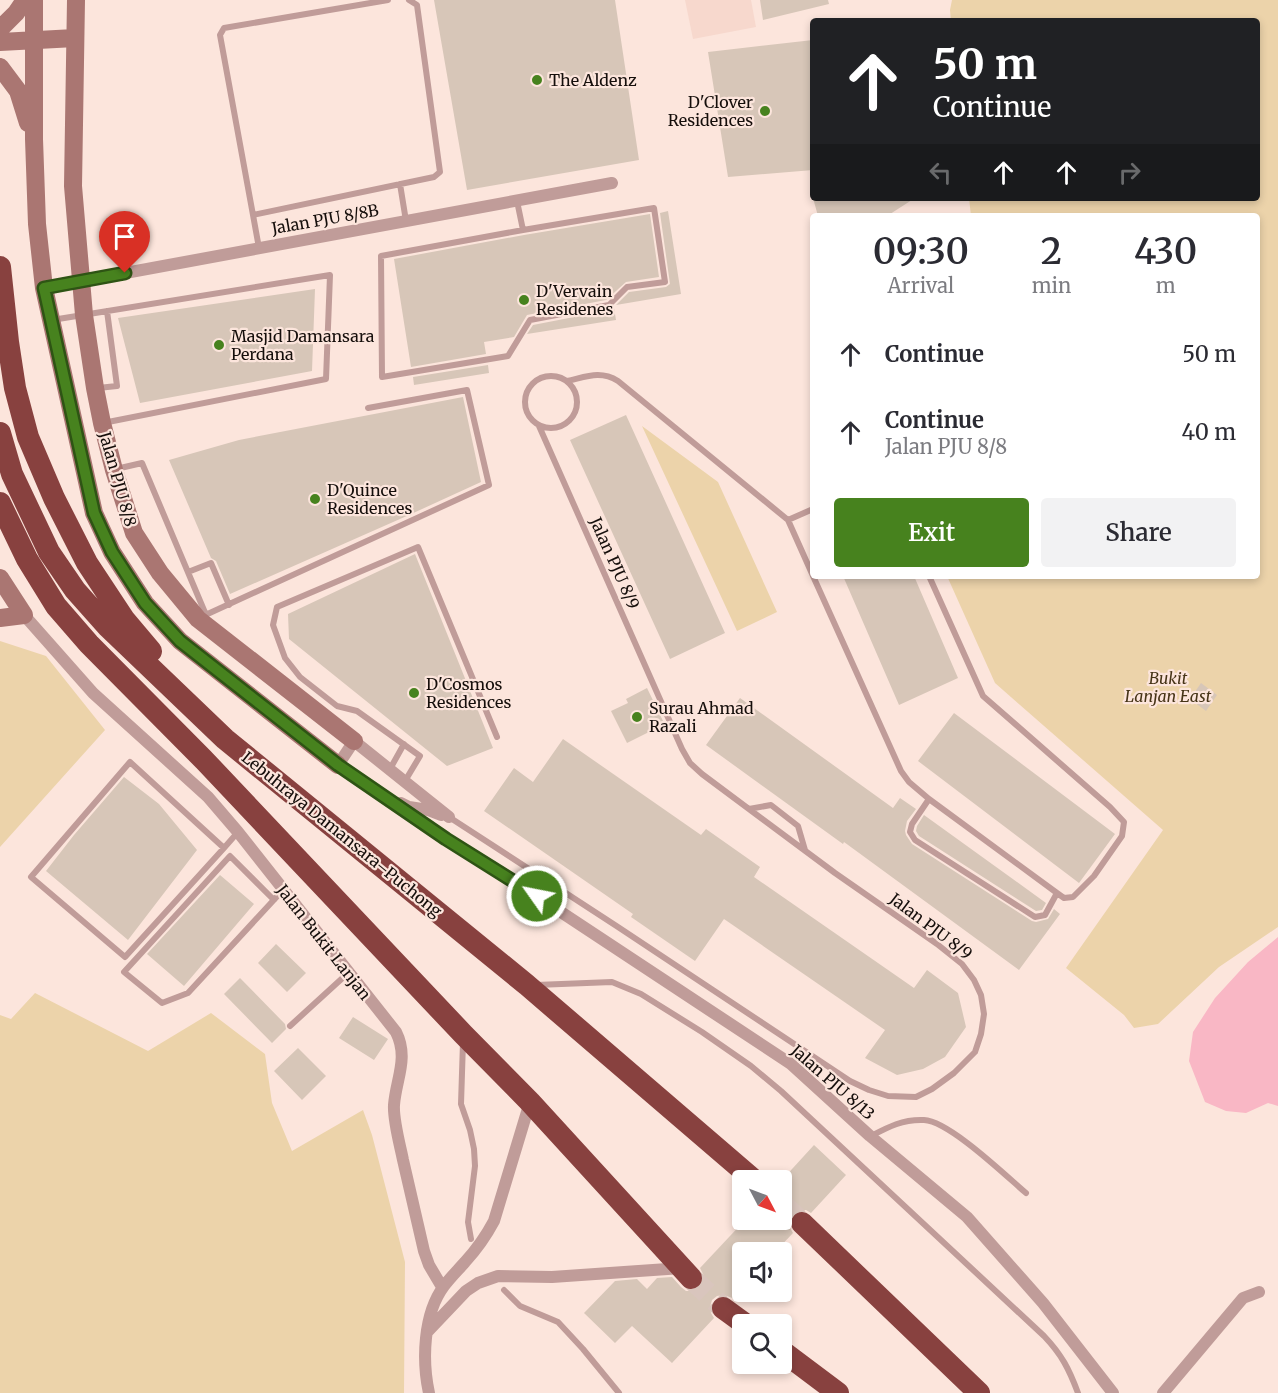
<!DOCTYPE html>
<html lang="en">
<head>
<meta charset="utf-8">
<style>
	:root { --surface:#fff; --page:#f2f2f3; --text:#2b2b33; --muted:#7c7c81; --accent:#47821e }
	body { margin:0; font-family:Merriweather,serif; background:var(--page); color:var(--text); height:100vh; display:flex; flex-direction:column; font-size:22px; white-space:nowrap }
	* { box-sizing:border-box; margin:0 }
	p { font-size:20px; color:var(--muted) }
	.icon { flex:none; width:33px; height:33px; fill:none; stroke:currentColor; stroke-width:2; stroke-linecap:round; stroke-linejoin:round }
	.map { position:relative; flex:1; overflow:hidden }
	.side { position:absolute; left:810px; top:213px; width:450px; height:366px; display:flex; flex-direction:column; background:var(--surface); border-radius:6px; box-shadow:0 3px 9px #0003 }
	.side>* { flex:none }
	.banner { position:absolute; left:810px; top:18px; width:450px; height:183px; border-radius:6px; box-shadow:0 3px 9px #0003; background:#202124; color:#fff; overflow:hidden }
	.needle { width:39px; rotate:131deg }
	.buttons { position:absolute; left:732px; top:1170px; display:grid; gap:12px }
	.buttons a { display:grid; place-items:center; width:60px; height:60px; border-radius:6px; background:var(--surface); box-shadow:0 3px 9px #0003; font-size:30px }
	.pin { position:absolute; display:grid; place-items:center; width:51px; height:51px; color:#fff; margin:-62px -26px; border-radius:50% 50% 50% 0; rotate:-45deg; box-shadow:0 0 6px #0007 }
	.pin .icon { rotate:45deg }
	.me { position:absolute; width:66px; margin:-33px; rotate:303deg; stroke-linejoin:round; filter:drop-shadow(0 0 4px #0008) }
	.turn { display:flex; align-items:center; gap:21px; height:126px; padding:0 24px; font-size:27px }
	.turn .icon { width:78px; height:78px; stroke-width:2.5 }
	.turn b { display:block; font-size:42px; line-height:51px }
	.lanes { display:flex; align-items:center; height:57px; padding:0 24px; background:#0003; justify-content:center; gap:30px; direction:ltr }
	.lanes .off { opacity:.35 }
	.eta { display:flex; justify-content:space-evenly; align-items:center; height:102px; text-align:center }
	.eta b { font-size:36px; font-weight:600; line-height:42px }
	.cta { display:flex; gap:12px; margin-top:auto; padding:12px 24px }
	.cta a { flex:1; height:69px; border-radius:6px; background:var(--accent); color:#fff; font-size:24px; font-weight:600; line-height:69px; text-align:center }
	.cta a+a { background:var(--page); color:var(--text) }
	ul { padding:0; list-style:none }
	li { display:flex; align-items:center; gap:18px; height:78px; padding:0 24px }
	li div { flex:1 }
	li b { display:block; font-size:22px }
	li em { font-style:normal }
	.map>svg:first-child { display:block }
	.built { fill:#f7d8cd }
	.green { fill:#ecd3aa }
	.water { fill:#f9b7c5 }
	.building { fill:#d7c6b8 }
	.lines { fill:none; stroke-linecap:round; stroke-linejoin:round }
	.highway-tunnel { stroke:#d9c5bd; stroke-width:22; stroke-dasharray:22 11; stroke-linecap:butt }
	.lane { stroke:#c09c99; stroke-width:6 }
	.street { stroke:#c09c99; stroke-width:12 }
	.secondary { stroke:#aa7672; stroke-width:18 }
	.highway { stroke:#88413f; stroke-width:22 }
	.route-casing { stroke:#2e5414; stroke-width:15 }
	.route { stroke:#47821e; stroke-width:10 }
	.poi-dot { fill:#47821e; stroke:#fce5dc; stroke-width:2 }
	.labels { text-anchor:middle; stroke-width:4.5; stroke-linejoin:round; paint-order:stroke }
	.poi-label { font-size:16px; fill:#150e0b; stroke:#fce5dc; text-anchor:start }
	.street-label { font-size:16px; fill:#150e0b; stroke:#fce5dc }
	.park-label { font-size:16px; font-style:italic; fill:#463417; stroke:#fce5dc }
</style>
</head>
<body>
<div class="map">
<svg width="1278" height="1393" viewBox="0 0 1278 1393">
	<rect width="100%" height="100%" fill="#fce5dc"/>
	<!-- built -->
	<path class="built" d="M685 0H751L756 27 693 39Z"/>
	<!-- green -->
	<path class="green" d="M952 0H1278V927L1219 967 1158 1024 1134 1028 1124 1015 1066 968 1163 830 995 683 947 576H1257V216H971L969 198H1257V21H951L950 10Z
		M642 426 718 482 777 612 737 631Z
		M0 641 46 656 105 730 0 847Z
		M35 993 148 1051 211 1013 265 1054 272 1103 292 1151 363 1110 372 1135 405 1262 404 1393H0V1015L11 1019Z"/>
	<!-- water -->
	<path class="water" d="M1278 937V1106L1268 1103 1246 1113 1226 1111 1205 1102 1189 1061 1193 1032 1215 998 1248 962Z"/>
	<!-- building -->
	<path class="building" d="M434 0H615L639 160 467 190Z
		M760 0H828L829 4 763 20Z
		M813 40V170L728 177 708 52Z
		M813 198H915L887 216H818Z
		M668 211 681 294 616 305 629 292 666 287 670 284 660 213Z
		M650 214 659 277 626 282 606 300 527 315 514 337 484 342 486 354 411 367 394 259 524 235Z
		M315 289 312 371 140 403 118 318Z
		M614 308 616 320 527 334 533 325 610 310Z
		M488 365 489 373 414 385 413 377Z
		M463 397 481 482 409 515 230 594 216 561 211 558 169 460 239 440Z
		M626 415 725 633 670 659 570 440Z
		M415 554 493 748 447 766 289 639 288 614Z
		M843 576H914L958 678 899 705Z
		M1201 683 1217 695 1206 711 1190 699Z
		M647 688 664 723 654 727 655 729 627 743 611 711 628 703 626 699Z
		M740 698 893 808 900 798 916 809 907 821 905 831 906 835 912 844 1032 921 1036 922 1048 919 1054 909 1060 914 1019 970 844 842 843 844 706 745Z
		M954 713 1115 834 1079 883 918 761Z
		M563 739 701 835 706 829 760 867 754 877 914 988 927 970 958 993 966 1027 945 1057 923 1069 897 1075 865 1058 885 1030 724 919 695 961 631 917 633 914 484 811 514 768 533 782Z
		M124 777 159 804 197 850 128 940 46 871 74 835Z
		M924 815 1046 903 1042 910 1036 911 919 836 916 831 917 826Z
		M220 875 254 904 184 986 147 954Z
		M276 944 306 973 287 992 258 963Z
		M240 978 285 1024 286 1029 272 1043 224 994Z
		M353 1017 388 1039 374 1060 339 1038Z
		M298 1048 326 1076 302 1100 274 1071Z
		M814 1145 846 1175 811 1213 806 1210H799L792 1214 789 1220V1226L793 1233 775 1252H742V1287L732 1298 724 1295 717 1296 712 1300 710 1307 711 1313 714 1318 672 1363 632 1326 615 1343 584 1313 615 1281 637 1279 647 1289 657 1278 672 1277 681 1287 686 1291H693L700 1288 704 1283V1276L700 1268 745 1220H782V1180Z"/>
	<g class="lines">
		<!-- highway-tunnel -->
		<path class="highway-tunnel" d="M782 1204 802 1223
			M691 1278 723 1308"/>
		<!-- lane -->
		<path class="lane" d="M388 0 224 28 220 35 253 215 434 177 440 172 417 5 409 0
			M400 184 406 221
			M517 201 523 230 654 208 665 282 627 287 609 305 530 320 508 356 382 377 381 256 523 230
			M253 215 259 248
			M52 320 330 275 326 379 103 423
			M525 402a26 26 0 1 1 52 0a26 26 0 1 1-52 0Z
			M567 381C586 377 600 370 618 381L788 520 813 576
			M98 388 117 386 107 311
			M116 469 142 463 206 615
			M788 520 813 509
			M188 572 211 563 229 605
			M813 576 901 771 909 782 929 799 1057 893 1064 898 1073 897 1094 876 1122 836 1124 822 1110 807 983 696 929 576
			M201 617 489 485 467 390 368 408
			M390 769 404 744
			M405 781 420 756 357 711 337 706 300 677 285 658 273 625 277 607 418 547 497 737
			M929 799 912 824 910 832 915 840 1035 917 1045 915 1057 893
			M749 809 771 805 798 826 805 850
			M449 817 618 927 850 1081 869 1090 888 1096 916 1097 932 1089 954 1073 975 1052 981 1034 984 1014 981 995 974 980 962 964 937 944 835 873 702 774 690 763 682 749 539 426
			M224 848 130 762 31 877 125 957 224 848 238 832
			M274 900 230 856 124 972 162 1003 188 993 283 890
			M536 985 612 982 641 994 702 1032 751 1066 781 1091 1044 1336C1062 1355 1069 1369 1078 1393
			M290 1026 348 973
			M463 1042 461 1104 470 1130 474 1149 475 1166 468 1222 471 1239
			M871 1136C888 1127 903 1119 924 1120 949 1121 1005 1175 1026 1193
			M504 1290 520 1306 558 1322 583 1349 619 1393"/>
		<!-- street -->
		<path class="street" d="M44 288 612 183
			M24 615 93 693 208 797 238 832 396 1032C409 1058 396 1079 394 1105 393 1120 400 1145 403 1160 410 1191 417 1221 424 1251L429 1265 442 1287
			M401 803 409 807 428 810 441 815
			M449 817 354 741 338 765 446 839 517 883 791 1064 870 1136 967 1217 1043 1303 1113 1393
			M428 1331 466 1291 478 1283 498 1276 552 1277 682 1268
			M429 1393C422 1361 423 1314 444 1286 450 1278 458 1270 465 1262 477 1249 486 1236 494 1221L530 1102
			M1163 1393 1243 1298 1259 1292"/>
		<!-- secondary -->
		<path class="secondary" d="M34 0V139L37 224 44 288 94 513 112 552 145 603 180 641 338 765
			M76 0 73 186 84 315 95 388 102 423 114 470 134 533 160 573 198 619 354 741
			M0 29 16 13 25 0
			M0 42 75 38
			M0 67 18 91 28 123
			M0 578 24 615 0 618"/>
		<!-- highway -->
		<path class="highway" d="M0 267 8 342 15 388 28 437 54 498 87 563 124 619 151 651
			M0 433 12 474 49 552 75 590 107 626 225 739 527 985 754 1180
			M0 503 27 559 56 606 89 644 204 760 463 1034 530 1102 691 1278
			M802 1223 979 1393
			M723 1308 745 1324
			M782 1351 838 1393"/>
	</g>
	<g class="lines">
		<defs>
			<path id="route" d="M125 273 44 288 94 513 112 552 145 603 180 641 338 765 446 839 537 896"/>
		</defs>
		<!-- route casing -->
		<use href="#route" class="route-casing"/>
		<!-- route -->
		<use href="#route" class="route"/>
	</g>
	<!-- markers -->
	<g class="poi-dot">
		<circle cx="537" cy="80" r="6"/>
		<circle cx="765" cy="111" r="6"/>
		<circle cx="524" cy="300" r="6"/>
		<circle cx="219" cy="345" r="6"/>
		<circle cx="315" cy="499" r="6"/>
		<circle cx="414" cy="693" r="6"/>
		<circle cx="637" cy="717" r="6"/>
	</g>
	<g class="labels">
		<!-- poi labels -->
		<g class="poi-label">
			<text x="549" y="86">The Aldenz</text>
			<text x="753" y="108" text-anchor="end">D'Clover<tspan x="753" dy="18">Residences</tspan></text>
			<text x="536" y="297">D'Vervain<tspan x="536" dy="18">Residenes</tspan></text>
			<text x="231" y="342">Masjid Damansara<tspan x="231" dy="18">Perdana</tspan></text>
			<text x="327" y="496">D'Quince<tspan x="327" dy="18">Residences</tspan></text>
			<text x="426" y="690">D'Cosmos<tspan x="426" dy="18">Residences</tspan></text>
			<text x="649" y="714">Surau Ahmad<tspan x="649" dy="18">Razali</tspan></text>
		</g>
		<!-- street labels -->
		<g class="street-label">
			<text transform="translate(325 219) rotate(-10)" y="6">Jalan PJU 8/8B</text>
			<text transform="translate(118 479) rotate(74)" y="6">Jalan PJU 8/8</text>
			<text transform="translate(615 563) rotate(66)" y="6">Jalan PJU 8/9</text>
			<text transform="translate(342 834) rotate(39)" y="6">Lebuhraya Damansara–Puchong</text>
			<text transform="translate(931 926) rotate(37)" y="6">Jalan PJU 8/9</text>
			<text transform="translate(324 942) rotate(52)" y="6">Jalan Bukit Lanjan</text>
			<text transform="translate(833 1082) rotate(41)" y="6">Jalan PJU 8/13</text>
		</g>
		<!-- park labels -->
		<g class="park-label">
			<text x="1168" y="684">Bukit<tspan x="1168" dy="18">Lanjan East</tspan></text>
		</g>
	</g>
</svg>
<div class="buttons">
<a><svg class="needle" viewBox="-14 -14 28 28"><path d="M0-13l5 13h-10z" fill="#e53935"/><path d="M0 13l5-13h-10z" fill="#7c7c81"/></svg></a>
<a><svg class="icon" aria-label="sound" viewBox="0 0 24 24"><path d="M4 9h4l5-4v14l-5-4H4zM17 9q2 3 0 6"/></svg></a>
<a><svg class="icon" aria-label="search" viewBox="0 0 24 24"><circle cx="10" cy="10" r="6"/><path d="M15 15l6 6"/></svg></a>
</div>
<div class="pin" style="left:125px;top:273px;background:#d93025"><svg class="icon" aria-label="arrive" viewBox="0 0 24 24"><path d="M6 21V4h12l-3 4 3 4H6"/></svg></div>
<svg class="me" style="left:537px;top:896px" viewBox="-20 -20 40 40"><circle r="17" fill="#47821e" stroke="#fff" stroke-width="3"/><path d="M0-11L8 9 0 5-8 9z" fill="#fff"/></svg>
<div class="banner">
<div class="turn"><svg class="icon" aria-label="ahead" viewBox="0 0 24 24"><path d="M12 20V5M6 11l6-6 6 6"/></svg><div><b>50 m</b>Continue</div></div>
<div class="lanes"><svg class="icon off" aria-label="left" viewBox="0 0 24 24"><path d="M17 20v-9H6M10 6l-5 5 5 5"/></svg><svg class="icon" aria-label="ahead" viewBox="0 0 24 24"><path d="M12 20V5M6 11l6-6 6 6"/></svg><svg class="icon" aria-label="ahead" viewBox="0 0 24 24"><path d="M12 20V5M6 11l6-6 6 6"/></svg><svg class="icon off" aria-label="right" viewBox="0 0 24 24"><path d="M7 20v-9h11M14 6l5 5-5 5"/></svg></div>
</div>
<section class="side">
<div class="eta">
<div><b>09:30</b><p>Arrival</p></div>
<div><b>2</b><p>min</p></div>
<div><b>430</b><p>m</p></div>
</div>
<ul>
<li><svg class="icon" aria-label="ahead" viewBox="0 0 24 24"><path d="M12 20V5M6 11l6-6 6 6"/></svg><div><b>Continue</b></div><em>50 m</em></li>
<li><svg class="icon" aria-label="ahead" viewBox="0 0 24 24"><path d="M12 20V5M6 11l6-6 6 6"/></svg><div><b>Continue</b><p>Jalan PJU 8/8</p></div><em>40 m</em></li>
</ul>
<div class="cta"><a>Exit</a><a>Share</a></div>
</section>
</div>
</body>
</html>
